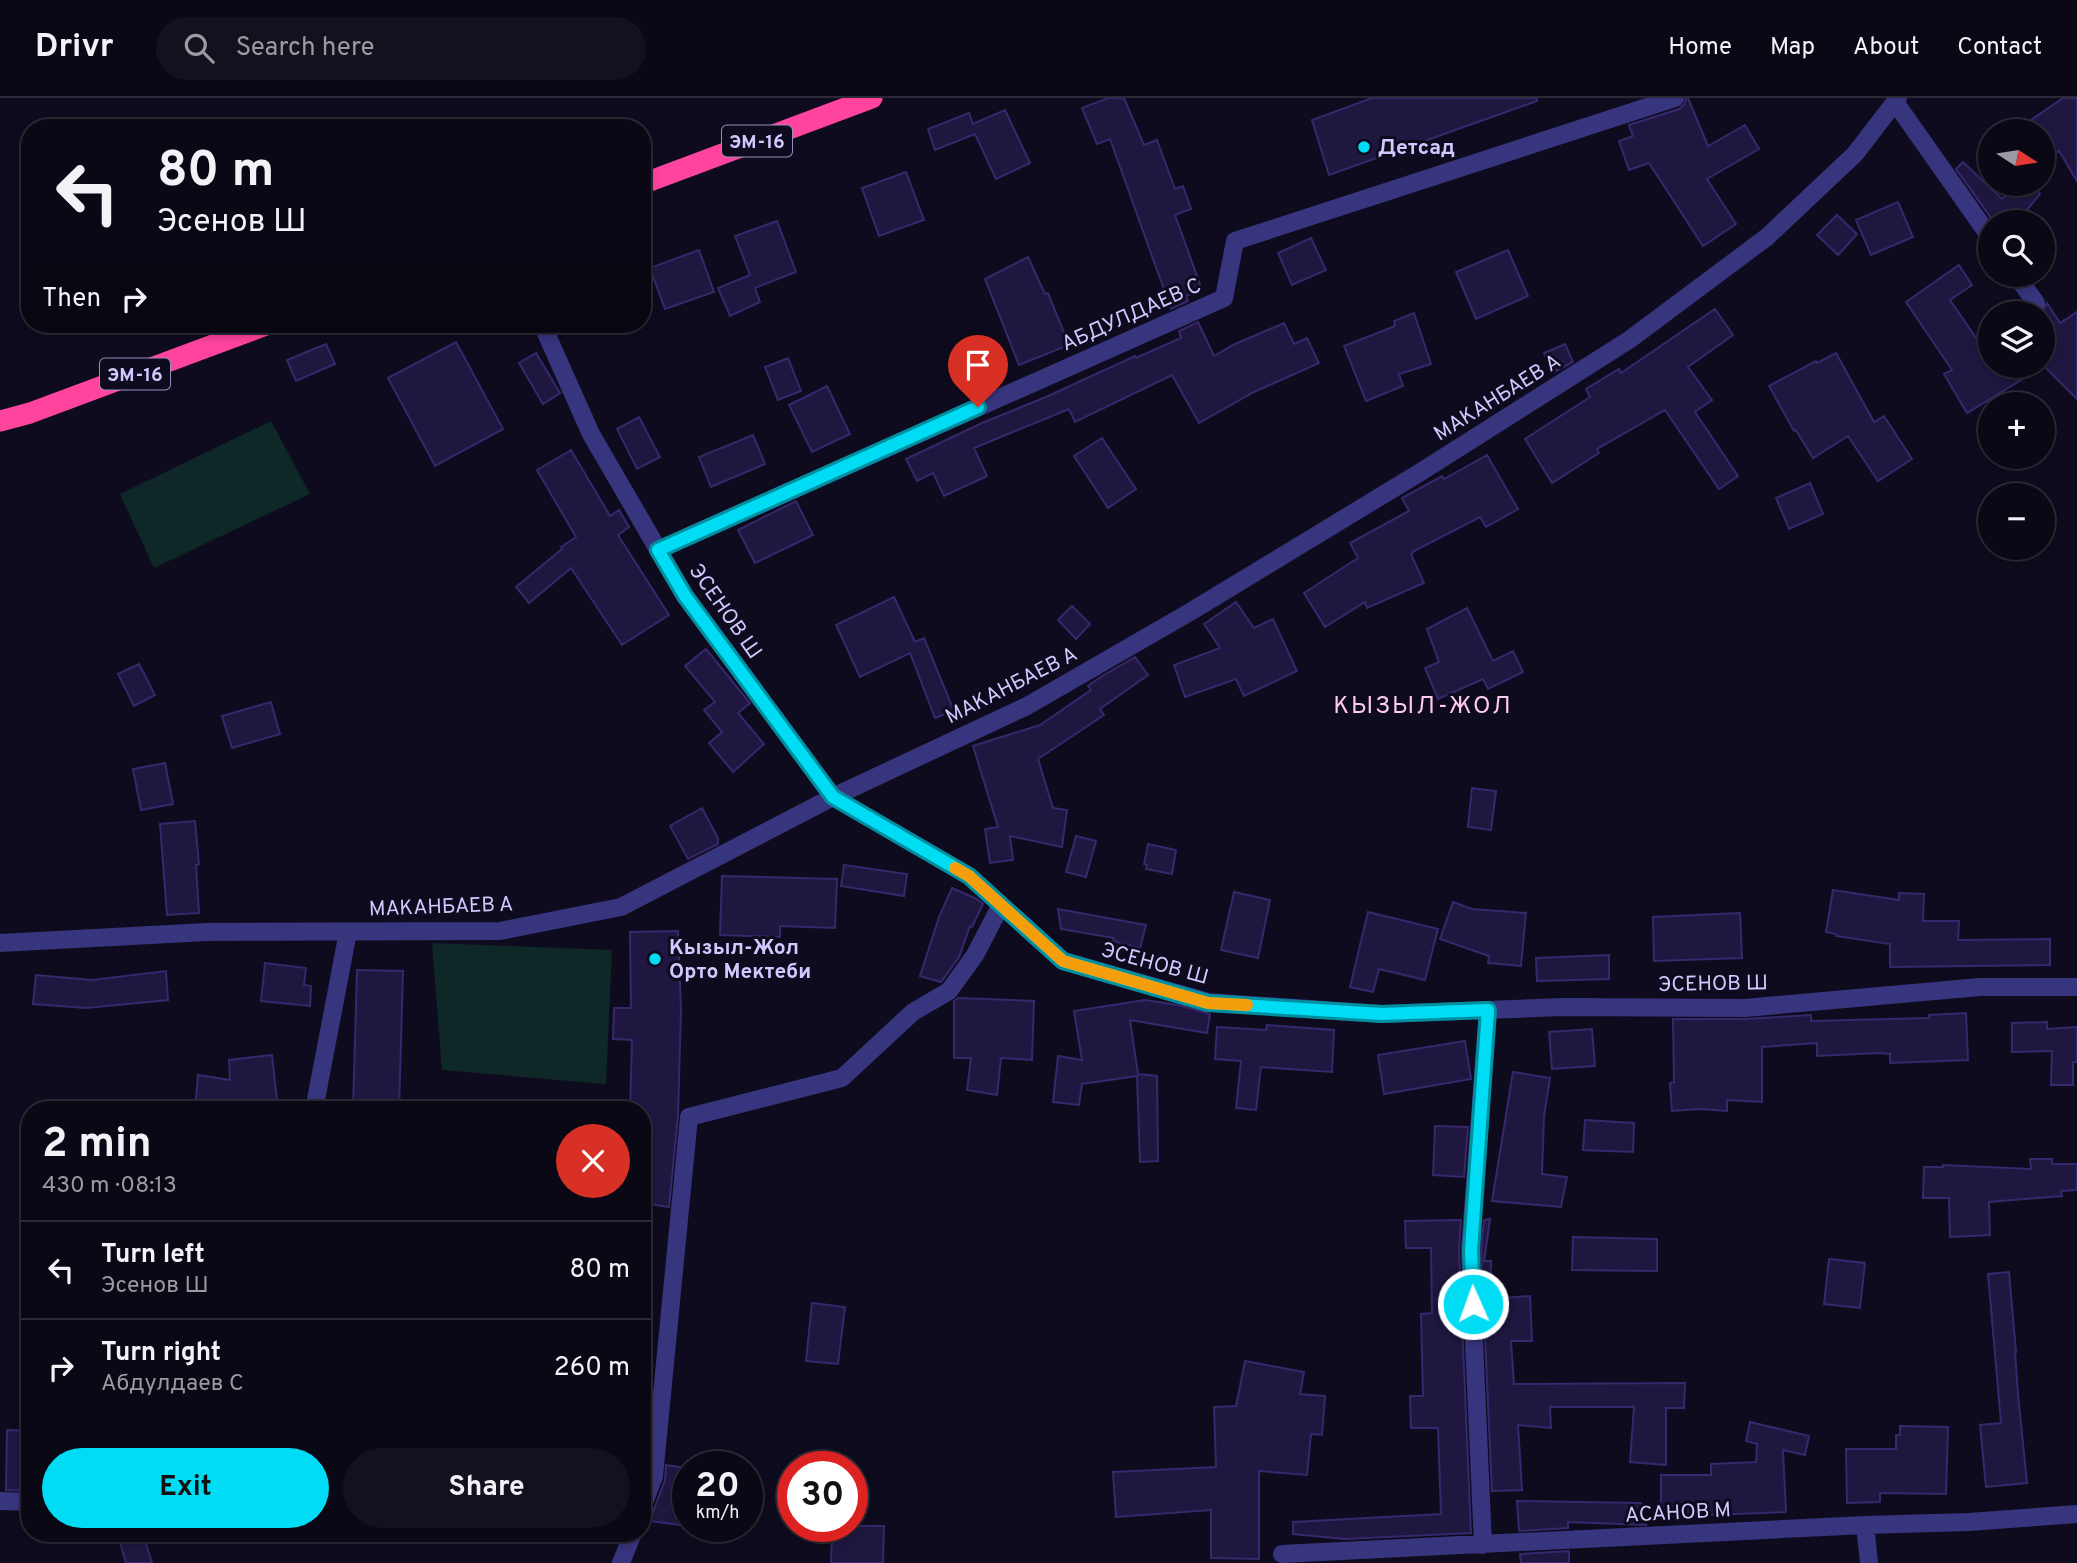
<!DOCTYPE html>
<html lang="en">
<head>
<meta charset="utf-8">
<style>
	:root { --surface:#0b0816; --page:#14111f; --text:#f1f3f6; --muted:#9a9aa1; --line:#2b2935; --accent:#00dcf4 }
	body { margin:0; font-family:Overpass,sans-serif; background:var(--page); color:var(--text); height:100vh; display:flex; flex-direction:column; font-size:26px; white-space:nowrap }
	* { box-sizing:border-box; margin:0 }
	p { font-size:23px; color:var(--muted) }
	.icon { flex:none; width:38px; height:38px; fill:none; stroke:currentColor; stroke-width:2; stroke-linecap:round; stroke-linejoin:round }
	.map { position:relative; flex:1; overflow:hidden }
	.sheet { position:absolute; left:21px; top:1003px; width:630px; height:441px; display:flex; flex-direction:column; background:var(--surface); border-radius:28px; box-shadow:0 4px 10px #0003,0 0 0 2px var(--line) }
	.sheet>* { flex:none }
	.banner { position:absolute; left:21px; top:21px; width:630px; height:214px; border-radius:28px; box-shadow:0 4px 10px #0003,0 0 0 2px var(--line); background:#0b0816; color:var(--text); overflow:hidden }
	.needle { width:46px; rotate:102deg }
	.tools { position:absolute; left:1978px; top:21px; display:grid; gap:14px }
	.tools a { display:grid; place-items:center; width:77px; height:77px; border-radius:50%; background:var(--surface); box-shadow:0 4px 10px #0003,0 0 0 2px var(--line); font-size:35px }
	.speed { position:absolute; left:672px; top:1353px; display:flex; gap:14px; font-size:35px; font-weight:700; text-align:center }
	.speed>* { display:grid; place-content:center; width:91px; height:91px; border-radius:50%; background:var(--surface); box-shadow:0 4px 10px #0003,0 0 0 2px var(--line); line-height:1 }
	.speed small { font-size:18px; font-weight:400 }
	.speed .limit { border:10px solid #d22; background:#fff; color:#111 }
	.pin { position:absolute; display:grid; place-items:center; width:60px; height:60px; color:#fff; margin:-72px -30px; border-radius:50% 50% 50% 0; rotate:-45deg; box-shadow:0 0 7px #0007 }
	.pin .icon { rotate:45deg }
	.me { position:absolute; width:77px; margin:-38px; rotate:358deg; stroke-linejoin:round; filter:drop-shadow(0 0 5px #0008) }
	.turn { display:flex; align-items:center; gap:24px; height:147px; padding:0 21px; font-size:32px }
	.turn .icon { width:91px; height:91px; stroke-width:2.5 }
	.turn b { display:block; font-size:49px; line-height:60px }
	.then { display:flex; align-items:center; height:66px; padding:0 21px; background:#0003; gap:14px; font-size:26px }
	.round { display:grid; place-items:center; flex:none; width:74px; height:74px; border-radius:37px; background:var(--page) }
	.head { display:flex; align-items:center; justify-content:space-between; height:119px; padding:0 21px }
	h1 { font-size:42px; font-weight:700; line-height:52px }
	.button { display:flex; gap:14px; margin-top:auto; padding:14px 21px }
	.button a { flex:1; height:80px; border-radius:42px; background:var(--accent); color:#111; font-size:28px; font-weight:700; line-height:80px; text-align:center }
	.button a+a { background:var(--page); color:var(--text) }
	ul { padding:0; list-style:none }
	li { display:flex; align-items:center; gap:21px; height:98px; padding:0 21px; border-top:2px solid var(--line) }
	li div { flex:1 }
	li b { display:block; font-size:26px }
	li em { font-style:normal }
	header { display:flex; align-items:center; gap:42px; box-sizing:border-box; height:98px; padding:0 35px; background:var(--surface); border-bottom:2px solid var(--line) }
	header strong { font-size:33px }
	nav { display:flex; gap:38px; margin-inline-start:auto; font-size:24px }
	.search { width:490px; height:63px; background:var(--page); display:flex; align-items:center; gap:18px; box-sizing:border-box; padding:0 24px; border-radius:38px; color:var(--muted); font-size:26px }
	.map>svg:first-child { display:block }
	.green { fill:#0e2828 }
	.building { fill:#1f1740; stroke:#36286c; stroke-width:2 }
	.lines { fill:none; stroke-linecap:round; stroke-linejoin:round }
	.minor { stroke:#38357f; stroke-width:18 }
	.highway { stroke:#ff449e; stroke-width:21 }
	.route-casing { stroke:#008f9f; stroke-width:18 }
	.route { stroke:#00dcf4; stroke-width:12 }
	.slow { stroke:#f59e0b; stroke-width:12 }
	.poi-dot { fill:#00dcf4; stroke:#0f0b1e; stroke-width:2.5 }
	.labels { text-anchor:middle; stroke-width:6; stroke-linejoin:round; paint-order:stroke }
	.shield { fill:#0f0b1e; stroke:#9590bc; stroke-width:2 }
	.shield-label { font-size:19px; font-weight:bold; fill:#cfc9ff }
	.poi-label { font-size:21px; font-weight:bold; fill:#cfc9ff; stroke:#0f0b1e; text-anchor:start }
	.street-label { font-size:21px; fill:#cfc9ff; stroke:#0f0b1e }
	.quarter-label { font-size:24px; letter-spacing:2px; fill:#ffcbec; stroke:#0f0b1e }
</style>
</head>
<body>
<header>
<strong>Drivr</strong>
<div class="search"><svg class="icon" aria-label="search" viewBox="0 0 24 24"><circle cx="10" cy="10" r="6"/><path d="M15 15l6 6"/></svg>Search here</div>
<nav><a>Home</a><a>Map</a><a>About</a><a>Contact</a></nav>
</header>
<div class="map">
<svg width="2077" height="1465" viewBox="0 0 2077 1465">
	<rect width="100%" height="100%" fill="#0f0b1e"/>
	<!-- green -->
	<path class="green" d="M271 323 310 396 154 470 120 396Z
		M432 845 612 852 606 986 442 972Z"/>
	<!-- building -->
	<path class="building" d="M1108 0H1124L1144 47 1157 42 1175 91 1183 88 1191 111 1175 117 1202 192 1186 198 1188 203 1171 211 1110 41 1097 46 1082 10Z
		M1372 0H1537V3L1329 77 1312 22Z
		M1686 0H1688L1708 48 1745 27 1759 51 1707 81 1736 126 1703 148 1649 65 1629 72 1619 43 1633 38 1629 27 1679 11 1684 7Z
		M2063 0H2077V83L2059 53 2042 65V33H2015Z
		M1005 12 1030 65 996 81 975 36 935 52 928 31 969 15 973 26Z
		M1963 64 2002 101 2021 86H2032L2040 96 2017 124H1994L1956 71Z
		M906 74 924 122 879 138 862 90Z
		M1898 104 1913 139 1871 157 1856 122Z
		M1837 117 1857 136 1838 157 1817 137Z
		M777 123 796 174 755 190 760 204 730 218 718 190 750 177 735 138Z
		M1311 140 1326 172 1292 187 1278 155Z
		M699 152 714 194 665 211 650 170Z
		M1508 152 1528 198 1476 221 1456 174Z
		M1028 159 1045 196 1048 195 1069 247 1019 267 985 181Z
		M1959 167 1972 187 1950 202 1990 260V268H2044L2042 214 2047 205 2060 225 2077 214V301L2044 268 1967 315 1944 276 1952 272 1906 204Z
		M1715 211 1733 237 1688 269 1712 302 1695 314 1738 378 1719 391 1665 312 1597 351 1599 355 1552 385 1525 341 1590 299 1586 291 1619 271 1621 275Z
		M1414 215 1431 266 1399 276 1403 288 1366 303 1344 248 1395 228 1394 223Z
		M1198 224 1214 258 1233 247 1284 225 1294 246 1307 240 1319 265 1254 294 1199 325 1172 277 1075 324 1069 311 974 350 987 378 944 398 933 375 917 383 906 361 982 325 1046 299 1135 258 1136 260 1181 240 1179 233Z
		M456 244 503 331 435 368 388 280Z
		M326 246 335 266 296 283 287 262Z
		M1565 246 1573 264 1552 275 1544 255Z
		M536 255 560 295 543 306 519 265Z
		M1836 255 1874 324 1884 318 1912 361 1878 383 1848 338 1813 360 1796 332 1794 333 1769 288 1816 263 1817 265Z
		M788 260 801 293 778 302 765 269Z
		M827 288 850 336 812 354 789 307Z
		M639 319 660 359 637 371 617 331Z
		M753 337 765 366 711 389 699 359Z
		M1102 340 1136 391 1108 410 1074 358Z
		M571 352 610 418 619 412 629 429 618 437 669 517 622 547 571 470 529 505 516 489 562 451 561 449 576 439 537 372Z
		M1487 357 1518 411 1486 429 1480 419 1414 453 1411 456 1424 485 1367 510 1365 504 1325 529 1304 495 1358 460 1350 445 1409 413 1402 400 1442 378 1444 381Z
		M1810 385 1823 416 1789 431 1776 400Z
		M796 403 813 437 755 465 738 432Z
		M894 499 915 544 924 540 954 613 935 620 910 555 860 579 836 527Z
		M1236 504 1254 530 1273 521 1297 573 1244 598 1236 581 1185 599 1174 567 1220 550 1204 526Z
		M1072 508 1090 526 1076 541 1058 522Z
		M1467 510 1493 563 1513 553 1523 574 1488 591 1483 581 1438 601 1425 570 1439 564 1427 531Z
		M706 551 750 605 738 615 764 646 733 674 709 645 722 634 704 612 715 604 685 568Z
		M1135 559 1148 577 1100 611 1104 617 1038 661 1053 710 1067 712 1062 749 1010 738 1013 762 990 765 985 731 998 729 973 648 1040 627 1091 592 1088 588 1102 578Z
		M139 566 155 597 134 608 118 576Z
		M271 604 280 636 232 650 222 618Z
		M165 665 173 706 141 712 133 671Z
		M1472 690 1496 693 1491 732 1468 729Z
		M702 710 718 740V746L688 761 670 728Z
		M195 723 199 766 196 767 199 815 167 817 160 726Z
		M1076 738 1096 743 1086 779 1066 774Z
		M1148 746 1176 752 1172 776 1146 771 1147 767 1144 766Z
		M844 767 907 776 904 798 841 788Z
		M722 778 837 781 835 830 780 828V839L720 837Z
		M952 790 977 801 983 806 972 829 970 828 959 859 941 884 920 878 939 819Z
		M1833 792 1899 802V795L1924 796 1923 823H1959L1958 842 2050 841V867L1890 869V846L1836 838V836L1826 834Z
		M1234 794 1270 802 1258 860 1221 852Z
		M1453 804 1472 811 1526 815 1521 868 1488 865 1489 858 1440 841Z
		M1058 811 1146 827 1140 850 1113 843 1114 840 1061 831Z
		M1368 814 1438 831 1425 882 1379 871 1373 894 1350 889Z
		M1740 815 1742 860 1654 863 1653 819Z
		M678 833 681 912 678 1017 669 1109 642 1105V1012H630L632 942 613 941 614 910H631L630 834Z
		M1609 857V881L1537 883 1536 860Z
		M265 865 306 870 304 887 311 888 310 908 261 903Z
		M357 872 403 873 399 1012H353Z
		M166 873 168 902 86 910 33 906 36 877 92 882Z
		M958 900 1034 903 1032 962 1001 960 997 997 967 992 971 960H954V903Z
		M1145 902 1178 907 1210 916 1207 935 1130 922 1138 976 1157 978 1158 1063 1140 1064 1137 978 1082 986 1079 1007 1053 1004 1058 958 1082 962 1074 913Z
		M1966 915 1968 962 1890 965V956L1879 955 1817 958V945L1762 949V1004L1727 1002V1013L1699 1011 1672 1013 1670 985 1674 984 1673 921H1745L1811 917V923L1929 920V917Z
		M2047 924V931L2077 929V964H2073V987H2051L2052 953 2012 954V925Z
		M1267 927 1334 932 1332 974 1261 969 1256 1012 1236 1010 1241 963 1215 961 1217 929 1266 932Z
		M1592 931 1595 968 1552 971 1549 934Z
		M1465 943 1471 981 1384 996 1378 957Z
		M272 957 278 1012H195L198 977 230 982 229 962Z
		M1513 974 1550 980 1544 1018 1542 1076 1567 1079 1561 1109 1492 1103Z
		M1585 1022 1634 1025 1633 1054 1583 1052Z
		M1435 1028 1468 1029 1464 1079 1433 1077Z
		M2030 1061H2052V1066H2077V1092L2061 1093 2062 1098 1989 1104 1990 1137 1950 1139 1949 1100H1923L1924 1069H1943V1067L2031 1071Z
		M1490 1121 1484 1163H1491L1490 1201 1530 1198 1532 1243H1511L1514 1286 1685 1285 1684 1310H1666V1367L1630 1364 1634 1309H1550L1551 1330 1518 1327 1522 1392 1492 1393 1481 1152 1484 1122Z
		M1461 1122 1459 1152 1471 1435 1345 1441 1293 1436V1424L1441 1416 1438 1330H1411L1410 1298H1423L1421 1216 1432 1215 1431 1150H1406L1405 1123Z
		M1573 1139 1657 1141V1173L1572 1172Z
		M1829 1161 1865 1165 1860 1210 1824 1206Z
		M2009 1174 2016 1254H2015L2018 1296 2027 1385 1986 1389 1980 1327 2001 1325 1988 1176Z
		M812 1205 845 1209 838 1266 806 1263Z
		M1245 1263 1304 1274 1300 1296 1325 1298 1322 1337 1311 1336 1307 1377 1259 1373V1461L1211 1460V1412L1116 1419 1113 1374 1216 1369 1214 1309 1236 1308Z
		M1750 1324 1809 1338 1805 1357 1783 1352 1786 1414 1661 1419V1377H1711V1366L1756 1364 1757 1346 1746 1343Z
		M1900 1328 1948 1329 1946 1396 1880 1395V1404L1847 1405 1846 1351H1896V1337H1900Z
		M7 1332 30 1333V1393L6 1392Z
		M666 1367 688 1370V1428L642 1422 649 1419 653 1414 665 1382Z
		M1517 1403 1641 1405 1646 1427 1568 1424V1430L1519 1433Z
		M832 1428H884L883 1465H831Z
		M143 1435 152 1465H126L119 1441Z
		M1569 1453V1465H1521L1520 1456Z"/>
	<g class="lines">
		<!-- minor -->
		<path class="minor" d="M1895 4 1990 139
			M2016 177 2036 205
			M542 226 591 336 685 498 833 699 969 778 1063 863 1208 904 1382 916 1562 909 1745 910 1980 889H2077
			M658 452 1224 200 1235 143 1675 0
			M0 845 207 834 500 833 621 809 833 699 1027 608 1190 514 1419 375 1629 242 1767 139 1855 56 1898 0
			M314 1012 348 834
			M0 1403 30 1404
			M642 1410 654 1378 689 1019 842 980 913 914 949 893 975 857 1001 807
			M1865 1427 1869 1465
			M1483 1447 1470 1152 1488 912
			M1282 1456 1865 1427 1969 1424 2077 1416
			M621 1465 633 1435"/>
		<!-- highway -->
		<path class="highway" d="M642 86 872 0
			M0 323 30 315 269 226"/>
	</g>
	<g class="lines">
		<defs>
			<path id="route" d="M978 309 658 452 685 498 833 699 969 778 1063 863 1208 905 1382 916 1488 912 1471 1152 1473 1206"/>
		</defs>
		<!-- route casing -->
		<use href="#route" class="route-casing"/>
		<!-- route -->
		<use href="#route" class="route"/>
		<!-- slow -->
		<path class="slow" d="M955 770 969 778 1063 863 1208 905 1247 907"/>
	</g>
	<!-- markers -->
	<g class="poi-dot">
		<circle cx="1364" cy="49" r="7"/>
		<circle cx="655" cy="861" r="7"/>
	</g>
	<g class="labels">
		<!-- shield labels -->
		<g class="shield">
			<rect x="722" y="27.5" width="70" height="31" rx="5"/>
			<rect x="100" y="260.5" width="70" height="31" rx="5"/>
		</g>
		<g class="shield-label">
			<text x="757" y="50">ЭМ-16</text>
			<text x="135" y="283">ЭМ-16</text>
		</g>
		<!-- poi labels -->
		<g class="poi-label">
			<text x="1378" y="56">Детсад</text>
			<text x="669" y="856">Кызыл-Жол<tspan x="669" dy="24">Орто Мектеби</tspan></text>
		</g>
		<!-- street labels -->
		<g class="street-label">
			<text transform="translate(1131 216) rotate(-24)" y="7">АБДУЛДАЕВ С</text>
			<text transform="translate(1497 299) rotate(-32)" y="7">МАКАНБАЕВ А</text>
			<text transform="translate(726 513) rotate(55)" y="7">ЭСЕНОВ Ш</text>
			<text transform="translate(1011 587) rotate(-27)" y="7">МАКАНБАЕВ А</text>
			<text transform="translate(441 808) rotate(-2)" y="7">МАКАНБАЕВ А</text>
			<text transform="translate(1155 865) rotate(15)" y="7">ЭСЕНОВ Ш</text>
			<text transform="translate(1713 885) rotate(-1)" y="7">ЭСЕНОВ Ш</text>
			<text transform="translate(1678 1414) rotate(-3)" y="7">АСАНОВ М</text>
		</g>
		<!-- quarter labels -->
		<g class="quarter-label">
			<text x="1423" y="615">КЫЗЫЛ-ЖОЛ</text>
		</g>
	</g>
</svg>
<div class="tools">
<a><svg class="needle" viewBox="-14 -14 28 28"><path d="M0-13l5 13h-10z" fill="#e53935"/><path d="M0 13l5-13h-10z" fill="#9a9aa1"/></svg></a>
<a><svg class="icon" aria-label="search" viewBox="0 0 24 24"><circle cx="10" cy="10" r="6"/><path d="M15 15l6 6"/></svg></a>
<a><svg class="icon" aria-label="layers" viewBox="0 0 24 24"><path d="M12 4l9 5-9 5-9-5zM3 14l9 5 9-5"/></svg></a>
<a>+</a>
<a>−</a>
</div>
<div class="speed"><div>20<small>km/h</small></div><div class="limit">30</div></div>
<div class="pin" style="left:978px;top:309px;background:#d93025"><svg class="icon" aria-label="arrive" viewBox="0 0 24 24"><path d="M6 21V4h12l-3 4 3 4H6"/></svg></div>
<svg class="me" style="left:1473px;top:1206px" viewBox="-20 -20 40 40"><circle r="17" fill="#00dcf4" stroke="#fff" stroke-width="3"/><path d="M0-11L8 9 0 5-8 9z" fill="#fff"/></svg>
<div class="banner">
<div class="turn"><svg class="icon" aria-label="left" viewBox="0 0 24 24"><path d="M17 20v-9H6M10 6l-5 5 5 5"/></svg><div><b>80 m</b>Эсенов Ш</div></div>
<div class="then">Then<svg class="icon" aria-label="right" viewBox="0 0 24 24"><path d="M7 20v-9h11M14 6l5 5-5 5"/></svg></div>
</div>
<section class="sheet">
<div class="head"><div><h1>2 min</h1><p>430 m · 08:13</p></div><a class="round" style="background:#d93025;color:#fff"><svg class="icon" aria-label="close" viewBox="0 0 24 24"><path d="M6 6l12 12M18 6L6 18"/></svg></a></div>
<ul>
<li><svg class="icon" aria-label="left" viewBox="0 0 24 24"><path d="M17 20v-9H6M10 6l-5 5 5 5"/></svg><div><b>Turn left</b><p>Эсенов Ш</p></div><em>80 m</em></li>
<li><svg class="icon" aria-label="right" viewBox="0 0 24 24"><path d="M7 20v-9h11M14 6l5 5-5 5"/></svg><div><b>Turn right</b><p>Абдулдаев С</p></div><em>260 m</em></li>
</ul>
<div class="button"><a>Exit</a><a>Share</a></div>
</section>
</div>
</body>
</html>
